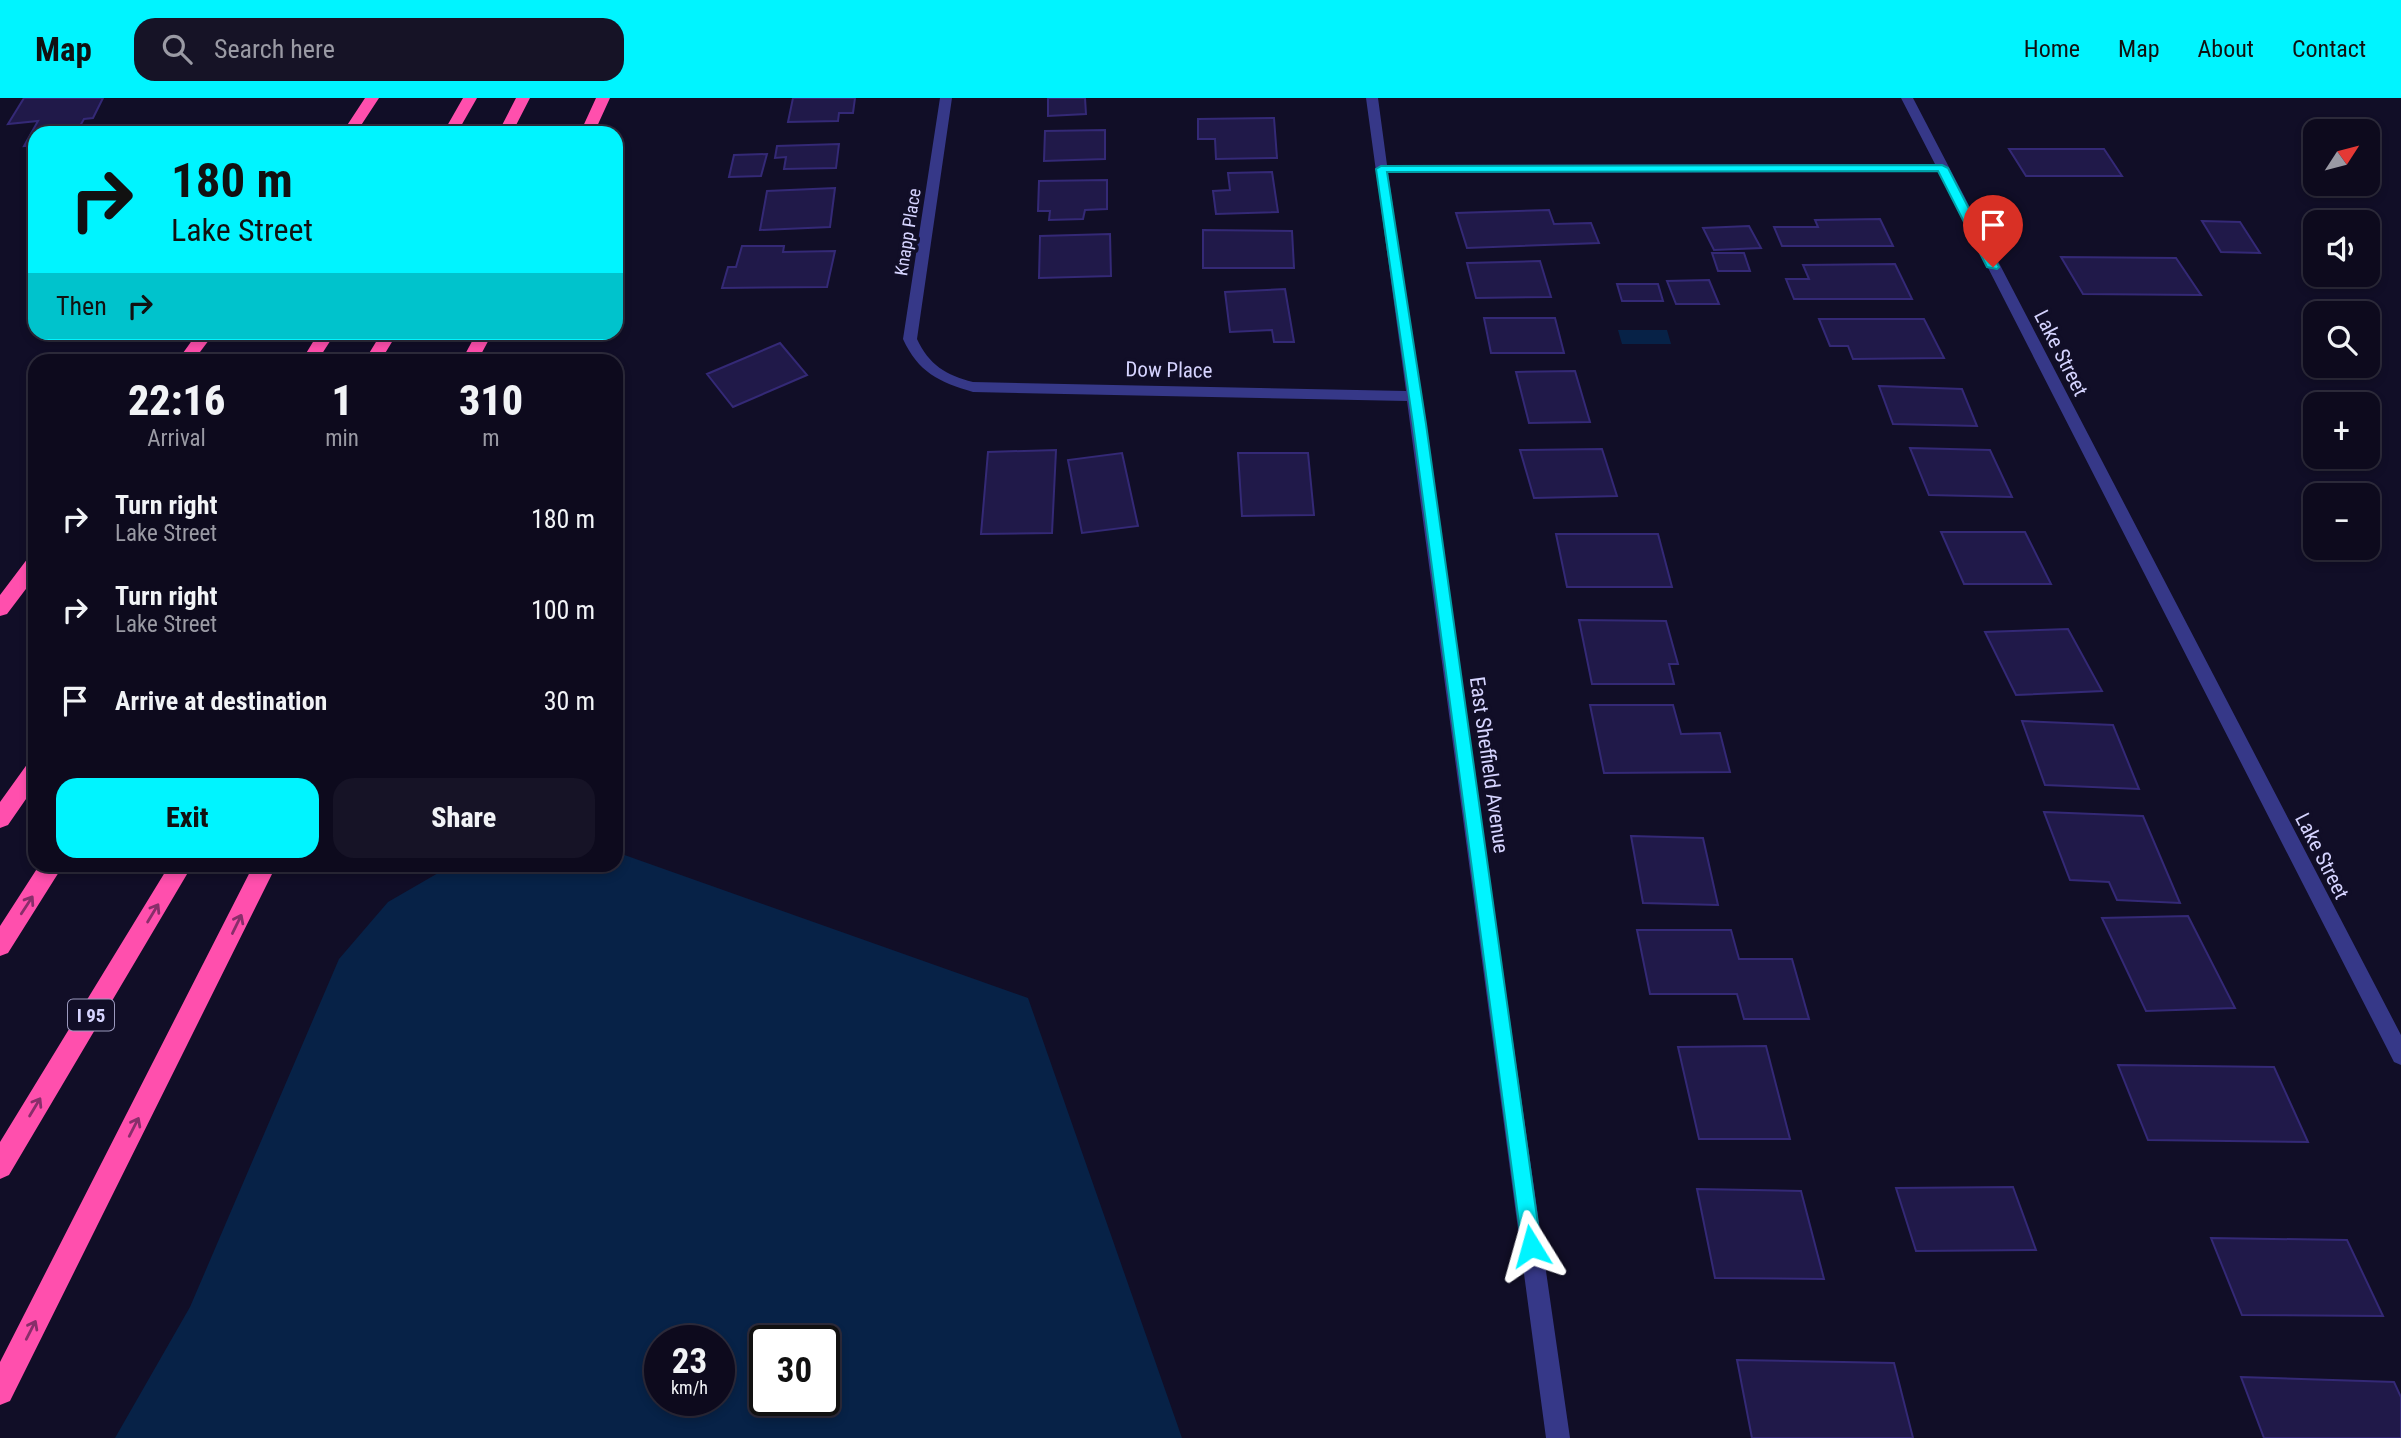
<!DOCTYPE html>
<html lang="en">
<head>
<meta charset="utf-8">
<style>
	:root { --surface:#0d0a1d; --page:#161326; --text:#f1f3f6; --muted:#9a9aa4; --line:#2d2b3b; --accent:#00f4ff }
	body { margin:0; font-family:"Roboto Condensed",sans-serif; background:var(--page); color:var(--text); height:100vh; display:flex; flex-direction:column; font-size:26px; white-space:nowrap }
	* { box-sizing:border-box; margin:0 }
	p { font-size:23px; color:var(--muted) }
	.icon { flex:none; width:38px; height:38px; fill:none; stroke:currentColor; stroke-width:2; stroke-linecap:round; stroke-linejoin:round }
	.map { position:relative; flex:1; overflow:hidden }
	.side { position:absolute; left:28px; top:256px; width:595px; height:518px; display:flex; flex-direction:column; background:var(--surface); border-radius:21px; box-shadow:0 4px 10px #0003,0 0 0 2px var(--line) }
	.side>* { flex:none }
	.guide { position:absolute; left:28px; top:28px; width:595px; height:214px; border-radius:21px; box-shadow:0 4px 10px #0003,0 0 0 2px var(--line); background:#00f4ff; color:#111; overflow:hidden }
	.needle { width:46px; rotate:54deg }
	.buttons { position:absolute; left:2303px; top:21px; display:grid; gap:14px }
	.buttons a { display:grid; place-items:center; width:77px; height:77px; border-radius:14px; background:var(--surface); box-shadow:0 4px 10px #0003,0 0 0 2px var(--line); font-size:35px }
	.speed { position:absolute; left:644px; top:1227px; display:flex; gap:14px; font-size:35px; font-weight:700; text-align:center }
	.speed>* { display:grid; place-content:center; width:91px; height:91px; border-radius:50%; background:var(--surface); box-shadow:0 4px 10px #0003,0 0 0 2px var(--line); line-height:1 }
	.speed small { font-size:18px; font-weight:400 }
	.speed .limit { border:4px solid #111; border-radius:10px; background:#fff; color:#111 }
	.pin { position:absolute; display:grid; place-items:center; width:60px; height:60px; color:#fff; margin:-72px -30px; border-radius:50% 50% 50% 0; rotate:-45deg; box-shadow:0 0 7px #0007 }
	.pin .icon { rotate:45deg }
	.me { position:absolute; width:77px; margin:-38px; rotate:352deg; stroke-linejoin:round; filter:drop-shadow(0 0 5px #0008) }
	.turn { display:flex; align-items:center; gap:24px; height:147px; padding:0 28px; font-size:32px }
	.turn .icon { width:91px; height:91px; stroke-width:2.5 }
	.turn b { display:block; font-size:49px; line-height:60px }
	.then { display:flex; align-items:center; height:66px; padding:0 28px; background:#0003; gap:14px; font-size:26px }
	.eta { display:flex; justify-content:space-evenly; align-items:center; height:119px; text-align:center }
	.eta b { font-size:42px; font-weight:800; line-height:49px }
	.button { display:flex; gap:14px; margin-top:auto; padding:14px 28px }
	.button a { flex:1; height:80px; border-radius:21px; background:var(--accent); color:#111; font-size:28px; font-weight:800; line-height:80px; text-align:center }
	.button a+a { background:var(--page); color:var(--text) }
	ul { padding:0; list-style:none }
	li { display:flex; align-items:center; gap:21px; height:91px; padding:0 28px }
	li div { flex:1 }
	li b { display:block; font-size:26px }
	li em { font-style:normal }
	header { display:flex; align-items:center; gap:42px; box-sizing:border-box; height:98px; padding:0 35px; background:var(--accent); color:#111 }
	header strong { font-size:33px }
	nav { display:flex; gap:38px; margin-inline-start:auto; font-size:24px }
	.search { width:490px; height:63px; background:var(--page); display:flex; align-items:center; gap:18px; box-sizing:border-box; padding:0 24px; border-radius:21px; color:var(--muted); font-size:26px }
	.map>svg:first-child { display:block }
	.water { fill:#072247; fill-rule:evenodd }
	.building { fill:#201949; stroke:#342976; stroke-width:2 }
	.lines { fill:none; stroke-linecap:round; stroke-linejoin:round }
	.street { fill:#363888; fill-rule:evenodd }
	.highway { fill:#ff4fad; fill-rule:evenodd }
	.oneway { stroke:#882e6a }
	.route { fill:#00f4ff; stroke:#009fa6; stroke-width:2 }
	.labels { text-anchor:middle; stroke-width:7; stroke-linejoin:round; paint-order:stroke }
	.far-street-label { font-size:18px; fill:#d6d4ff; stroke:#110e27 }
	.shield { fill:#110e27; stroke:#9b99be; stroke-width:2 }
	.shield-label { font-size:19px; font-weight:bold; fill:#d6d4ff }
	.street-label { font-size:21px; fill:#d6d4ff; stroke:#110e27 }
</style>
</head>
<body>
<header>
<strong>Map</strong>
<div class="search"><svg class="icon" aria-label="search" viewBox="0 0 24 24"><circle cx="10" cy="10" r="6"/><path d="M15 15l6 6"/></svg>Search here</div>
<nav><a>Home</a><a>Map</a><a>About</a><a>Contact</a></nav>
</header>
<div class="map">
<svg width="2401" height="1340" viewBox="0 0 2401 1340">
	<rect width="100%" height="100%" fill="#110e27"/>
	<!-- water -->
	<path class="water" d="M1618 232H1667L1671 246H1622Z
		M616 754 1028 900 1182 1340H115L190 1209 339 861 388 804 452 767 616 766ZM660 1242H719V1302H660ZM765 1242H824V1302H765Z"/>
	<!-- building -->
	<path class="building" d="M24 0H103L93 20 84 21 76 35H35V47L24 48 38 23 8 26Z
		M793 0H855L853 15H839L838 23 788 24Z
		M1048 0H1085L1086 16 1048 18Z
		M1274 20 1277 60 1216 61 1215 41H1198V21Z
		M1105 32V61L1044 63 1045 33Z
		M839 46 836 70 784 71 786 59 775 60 777 48Z
		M2009 51H2104L2122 78H2026Z
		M767 56 761 78 729 79 734 57Z
		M1272 74 1278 114 1216 116 1213 93 1230 92 1228 75Z
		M1107 82V111L1085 112 1083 121 1049 122 1050 113H1038L1039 83Z
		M835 90 830 129 760 132 767 93Z
		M1549 112 1554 126 1591 125 1599 145 1467 150 1456 115Z
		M1880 121 1893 148H1782L1774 129H1818L1815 122Z
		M2202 123 2240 124 2260 155 2221 154Z
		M1749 128 1761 150 1714 152 1703 130Z
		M1203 132 1292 133 1294 170H1203Z
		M1110 136 1111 178 1039 180 1040 138Z
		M742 148H784L783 154 835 153 827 189 722 190 728 169H736Z
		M1712 155H1744L1750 173H1718Z
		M2061 159 2176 160 2201 197 2083 196Z
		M1540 163 1551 199 1476 200 1467 165Z
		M1895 166 1912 201H1794L1786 181H1809L1803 167Z
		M1709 182 1719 206H1676L1667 183Z
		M1617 186H1658L1663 203H1622Z
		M1285 191 1294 244H1274L1272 232 1230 234 1225 194Z
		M1484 220H1555L1564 255H1491Z
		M1819 221H1924L1944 260 1853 261 1848 248H1830Z
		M780 245 807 277 733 309 707 276Z
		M1575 273 1590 324 1529 325 1516 274Z
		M1879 288 1962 291 1977 328 1893 326Z
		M1910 350 1990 352 2012 399 1929 397Z
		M1602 351 1617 398 1534 400 1520 352Z
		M1056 352 1052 435 981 436 988 354Z
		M1122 355 1138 428 1082 435 1068 362Z
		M1238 355H1308L1314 417 1242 418Z
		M1941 434H2025L2051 486H1964Z
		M1556 436H1658L1672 489H1567Z
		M1579 522 1666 523 1678 566H1669L1674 586H1592Z
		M2068 531 2102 593 2016 597 1985 534Z
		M1590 607H1673L1681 636 1720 635 1730 674 1604 675Z
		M2022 623 2113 627 2139 691 2045 687Z
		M2044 714 2143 718 2180 805 2117 802 2109 784 2070 782Z
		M1631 738 1703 740 1718 807 1643 805Z
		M2188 818 2235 910 2146 913 2102 820Z
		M1637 832H1731L1739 861H1792L1809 921H1744L1737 896H1650Z
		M1766 948 1790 1041H1699L1678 949Z
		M2118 967 2274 969 2308 1044 2148 1042Z
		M2013 1089 2036 1152 1916 1153 1896 1090Z
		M1697 1091 1801 1093 1824 1181 1715 1180Z
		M2211 1140 2347 1142 2383 1218 2242 1217Z
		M1737 1262 1894 1265 1913 1340H1752Z
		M2241 1279 2394 1284 2401 1299V1340H2264Z"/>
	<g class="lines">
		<!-- street -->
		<path class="street" d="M940 0H952L917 241C929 267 946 277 973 284L1406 293 1366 0H1378L1387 67 1935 66 1901 0H1913L2401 937V967L2394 964 1939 74 1388 75 1570 1340H1546L1407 303 973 294C939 284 918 274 903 241Z"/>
		<!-- highway -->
		<path class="highway" d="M365 0H379L356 35H342Z
			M463 0H477L457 35H443Z
			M516 0H530L512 35H498Z
			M596 0H610L594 35H580Z
			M198 234H215L194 262H178Z
			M319 234H336L318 262H302Z
			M382 234H398L381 262H365Z
			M477 234H493L478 262H462Z
			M35 458V479L7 516 0 518V497L28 460Z
			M35 662V688L8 727 0 730V704L28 665Z
			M40 766H64L8 855 0 858V828Z
			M170 766H193L9 1077 0 1081V1044Z
			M254 766H277L10 1303 0 1307V1264Z"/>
	</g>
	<!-- one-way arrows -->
	<defs><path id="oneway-shaft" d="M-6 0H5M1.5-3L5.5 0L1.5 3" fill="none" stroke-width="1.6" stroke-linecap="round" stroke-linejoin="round" transform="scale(1.75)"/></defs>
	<g class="oneway">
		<use href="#oneway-shaft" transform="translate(27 807) rotate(-57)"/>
		<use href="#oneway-shaft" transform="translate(153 815) rotate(-59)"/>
		<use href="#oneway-shaft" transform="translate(237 826) rotate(-64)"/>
		<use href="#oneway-shaft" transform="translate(35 1009) rotate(-59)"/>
		<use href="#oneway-shaft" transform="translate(134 1029) rotate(-63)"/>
		<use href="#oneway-shaft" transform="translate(31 1232) rotate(-63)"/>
	</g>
	<!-- route -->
	<path class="route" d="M1942 67 1948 70 1999 169 1997 171 1987 169 1938 73 1387 74 1426 326 1541 1148 1538 1155 1531 1158 1524 1155 1522 1148 1413 326 1376 71 1381 68Z"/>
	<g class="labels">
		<!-- far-street labels -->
		<g class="far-street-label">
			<text transform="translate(908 134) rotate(-81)" y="6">Knapp Place</text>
		</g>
		<!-- shield labels -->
		<rect class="shield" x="68" y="901.5" width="46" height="31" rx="5"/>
		<g class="shield-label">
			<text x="91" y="924">I 95</text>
		</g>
		<!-- street labels -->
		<g class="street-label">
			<text transform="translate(2061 255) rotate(63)" y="7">Lake Street</text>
			<text transform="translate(1169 272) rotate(1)" y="7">Dow Place</text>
			<text transform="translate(1489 667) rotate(82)" y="7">East Sheffield Avenue</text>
			<text transform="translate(2322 758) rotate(63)" y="7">Lake Street</text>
		</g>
	</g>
</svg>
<div class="buttons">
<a><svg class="needle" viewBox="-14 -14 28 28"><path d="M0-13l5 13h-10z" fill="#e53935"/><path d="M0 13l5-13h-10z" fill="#9a9aa4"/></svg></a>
<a><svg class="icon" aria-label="sound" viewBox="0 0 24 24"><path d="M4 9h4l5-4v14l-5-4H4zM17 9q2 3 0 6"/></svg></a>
<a><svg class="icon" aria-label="search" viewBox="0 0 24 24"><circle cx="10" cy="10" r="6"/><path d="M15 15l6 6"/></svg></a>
<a>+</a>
<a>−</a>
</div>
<div class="speed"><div>23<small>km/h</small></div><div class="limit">30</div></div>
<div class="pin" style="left:1993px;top:169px;background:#d93025"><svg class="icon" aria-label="arrive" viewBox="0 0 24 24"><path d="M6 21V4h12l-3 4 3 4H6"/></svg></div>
<svg class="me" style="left:1531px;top:1148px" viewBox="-20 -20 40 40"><path d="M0-17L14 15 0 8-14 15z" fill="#00f4ff" stroke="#fff" stroke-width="4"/></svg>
<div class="guide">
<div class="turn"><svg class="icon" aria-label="right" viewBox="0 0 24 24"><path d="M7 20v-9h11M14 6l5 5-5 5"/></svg><div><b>180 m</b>Lake Street</div></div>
<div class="then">Then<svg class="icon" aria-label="right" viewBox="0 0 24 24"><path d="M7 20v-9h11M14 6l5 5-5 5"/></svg></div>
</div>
<section class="side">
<div class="eta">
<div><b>22:16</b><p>Arrival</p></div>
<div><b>1</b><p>min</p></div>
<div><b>310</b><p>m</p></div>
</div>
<ul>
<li><svg class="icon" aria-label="right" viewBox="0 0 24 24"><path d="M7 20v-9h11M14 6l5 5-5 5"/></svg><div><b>Turn right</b><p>Lake Street</p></div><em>180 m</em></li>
<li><svg class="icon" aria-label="right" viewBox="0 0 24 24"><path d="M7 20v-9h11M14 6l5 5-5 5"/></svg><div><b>Turn right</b><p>Lake Street</p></div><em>100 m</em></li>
<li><svg class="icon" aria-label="arrive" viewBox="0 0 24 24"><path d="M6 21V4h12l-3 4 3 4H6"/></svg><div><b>Arrive at destination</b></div><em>30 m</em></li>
</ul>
<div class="button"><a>Exit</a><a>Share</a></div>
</section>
</div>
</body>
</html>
